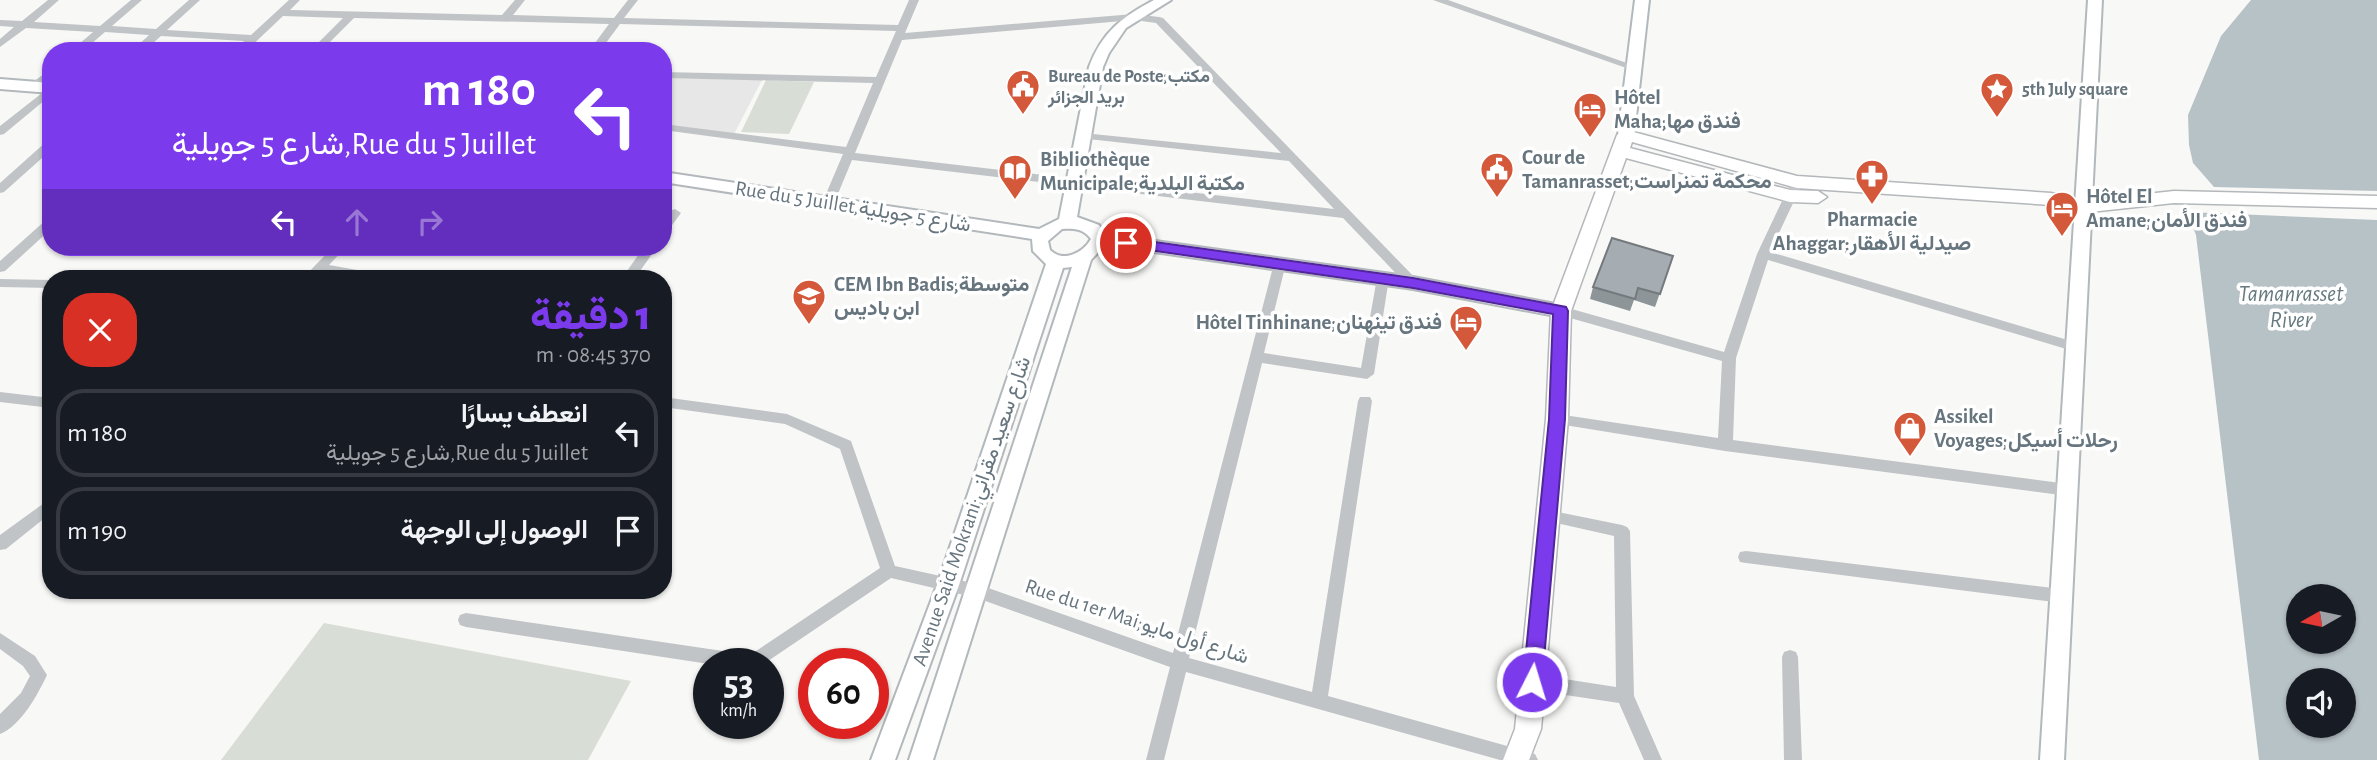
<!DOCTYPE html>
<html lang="ar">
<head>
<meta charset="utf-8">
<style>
	:root { --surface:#171b24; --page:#242831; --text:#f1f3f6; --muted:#9ea1a6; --line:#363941; --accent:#7c3aed }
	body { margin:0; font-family:"Alegreya Sans",Vazirmatn,sans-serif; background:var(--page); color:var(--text); direction:rtl; height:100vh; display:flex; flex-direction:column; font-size:26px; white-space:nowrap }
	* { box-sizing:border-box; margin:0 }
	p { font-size:23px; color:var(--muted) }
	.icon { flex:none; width:38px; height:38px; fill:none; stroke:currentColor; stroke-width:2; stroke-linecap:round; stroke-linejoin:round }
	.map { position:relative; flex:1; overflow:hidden; direction:ltr }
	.panel { position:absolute; left:42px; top:270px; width:630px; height:329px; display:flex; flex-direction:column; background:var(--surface); border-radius:28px; box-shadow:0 2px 5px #0004; direction:rtl }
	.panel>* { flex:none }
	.top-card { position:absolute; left:42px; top:42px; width:630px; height:214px; border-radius:28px; box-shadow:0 2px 5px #0004; direction:rtl; background:#7c3aed; color:#fff; overflow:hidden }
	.needle { width:46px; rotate:261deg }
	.controls { position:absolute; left:2286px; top:584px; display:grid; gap:14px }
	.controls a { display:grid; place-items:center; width:70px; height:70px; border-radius:50%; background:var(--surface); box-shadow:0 2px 5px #0004; font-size:35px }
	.speed { position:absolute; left:693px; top:648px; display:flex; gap:14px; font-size:35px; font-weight:700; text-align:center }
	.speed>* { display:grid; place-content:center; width:91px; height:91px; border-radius:50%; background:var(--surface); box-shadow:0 2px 5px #0004; line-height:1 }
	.speed small { font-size:18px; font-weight:400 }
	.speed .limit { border:10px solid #d22; background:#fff; color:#111 }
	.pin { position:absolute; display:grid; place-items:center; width:60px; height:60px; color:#fff; margin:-30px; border:4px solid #fff; border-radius:50%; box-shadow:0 2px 7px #0007 }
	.me { position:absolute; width:77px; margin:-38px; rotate:5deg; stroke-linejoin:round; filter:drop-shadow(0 0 5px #0008) }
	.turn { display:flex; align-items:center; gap:24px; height:147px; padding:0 21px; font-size:32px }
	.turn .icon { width:91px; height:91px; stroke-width:2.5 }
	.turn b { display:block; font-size:49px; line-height:60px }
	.lanes { display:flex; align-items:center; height:66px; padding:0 21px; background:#0003; justify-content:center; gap:35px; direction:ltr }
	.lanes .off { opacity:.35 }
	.round { display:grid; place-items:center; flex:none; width:74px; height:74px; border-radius:28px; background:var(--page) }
	.summary { display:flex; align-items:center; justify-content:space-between; height:119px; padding:0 21px }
	h1 { font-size:42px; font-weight:800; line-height:52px; color:var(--accent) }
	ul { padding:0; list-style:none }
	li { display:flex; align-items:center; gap:21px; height:88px; margin:0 14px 10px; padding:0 7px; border:4px solid var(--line); border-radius:28px }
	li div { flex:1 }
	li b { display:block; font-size:26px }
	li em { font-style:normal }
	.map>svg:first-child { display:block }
	.built { fill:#e6e7e6 }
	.green { fill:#d8ddd5 }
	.water { fill:#b7c2c6; fill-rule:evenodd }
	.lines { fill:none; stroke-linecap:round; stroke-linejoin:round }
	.secondary-casing { stroke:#b2b8bc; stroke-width:4 }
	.primary-casing { stroke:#b4b8bb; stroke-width:3 }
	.street { fill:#c0c4c7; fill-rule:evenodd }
	.secondary { fill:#fff; fill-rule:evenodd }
	.primary { fill:#fff; fill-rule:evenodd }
	.wall { fill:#8e9599 }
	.building { fill:#a5adb2; stroke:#74797d; stroke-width:2 }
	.route { fill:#7c3aed; stroke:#51269a; stroke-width:2 }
	.labels { text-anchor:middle; stroke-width:7; stroke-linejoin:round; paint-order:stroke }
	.far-poi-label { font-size:18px; font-weight:bold; fill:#66757e; stroke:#fff; text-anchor:start }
	.poi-label { font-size:21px; font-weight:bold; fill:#66757e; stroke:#fff; text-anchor:start }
	.street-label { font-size:21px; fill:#66757e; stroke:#fff }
	.water-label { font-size:23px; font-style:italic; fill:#667a7f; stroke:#fff }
</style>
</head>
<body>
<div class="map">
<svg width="2377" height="760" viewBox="0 0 2377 760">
	<rect width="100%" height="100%" fill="#f8f8f6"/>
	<!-- built -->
	<path class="built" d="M663 78 762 80 734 134 663 125Z"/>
	<!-- green -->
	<path class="green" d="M766 80 814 82 789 134 741 132Z
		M324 623 631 681 588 760H221Z"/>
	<!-- water -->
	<path class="water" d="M2251 0H2377V191L2214 187 2193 163 2189 145 2188 115 2221 36Z
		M2187 212 2377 220V760H2259L2196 235ZM2298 597H2343V642H2298ZM2298 681H2343V726H2298Z"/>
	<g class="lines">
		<defs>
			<path id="secondary" d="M1154 0H1171L1126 28 1109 53 1103 67 1077 217 1099 225 1105 234 1413 277 1561 305 1567 306 1570 311 1567 316 1561 317 1413 289 1105 245 1091 260 933 760H909L1072 267 1063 268 959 585 895 760H871L937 585 1046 264 1033 251 1032 239 663 182V172L1039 229 1059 219 1089 67C1102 32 1122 17 1154 0ZM1062 229C1074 228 1084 229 1091 239 1083 253 1063 263 1050 250L1048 241Z
				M1635 0H1649L1634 135 1626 140 1618 135Z
				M2088 0H2102L2064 760H2040Z
				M0 79 51 83V93L0 89Z"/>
			<path id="primary" d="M1626 130 1797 176 2051 193 2082 201 2174 191 2377 196V208L2174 203 2071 214 2051 205 1797 188 1632 142 1630 148 1790 190 1818 191 1827 197 1818 203 1790 202 1626 158 1571 311 1568 419 1541 729 1529 760H1503L1515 729 1546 419 1551 311 1617 135Z"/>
		</defs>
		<!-- secondary casing -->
		<use href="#secondary" class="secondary-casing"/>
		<!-- primary casing -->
		<use href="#primary" class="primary-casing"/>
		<!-- street -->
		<path class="street" d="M48 0H59L34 22 100 26 131 0H142L112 26 156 29 189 0H200L167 30 251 35 289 0H300L290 10 502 15 515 0H525L513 15 614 18 628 0H638L624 18 898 25 909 0H919L905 33 1134 14 1159 17 1163 18 1420 283 1418 286H1408L1343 218 852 160 835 201 829 205 823 201 843 154 663 130V124L846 147 873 83 663 78V72L876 77 896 31 620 24 600 51H589L609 24 354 18 321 51H310L343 18 283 16 246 51H234L244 41 161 36 144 51H132L149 35 105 32 83 51H71L93 32 26 28 0 47V39L14 27 0 26V20L22 21ZM1134 20 1156 23 1281 153 1083 133 1079 134V138L1289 161 1334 209 855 153 902 40Z
			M1433 0H1448L1641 68 1640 70H1632Z
			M51 69V78L38 88H30V84Z
			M51 86V95L4 134 0 135V126Z
			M47 141H51V150L4 192 0 193V183Z
			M1797 178 1803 182 1770 252 2078 343 2080 346 2073 351 1768 260 1736 358 1733 440 2068 484 2073 486 2076 490 2073 494 2068 496 1725 451 1552 423 1550 419 1552 415 1557 414 1718 438 1722 361 1556 314 1554 311 1561 306 1724 352 1757 254 1791 182Z
			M675 209 681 213 667 232 663 233C663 223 664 212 675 209Z
			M51 218V229L5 271 0 272V261L47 219Z
			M333 247H346L329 265 380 274 386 278H355L322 273 316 278H303Z
			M644 247H657L635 278H622Z
			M1280 259 1286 263 1264 353 1361 368 1377 278 1378 275H1388L1389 278 1374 374 1367 379 1262 363 1189 658 1312 692 1358 401 1360 397H1370L1372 401 1328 696 1529 752 1535 754 1538 760H1500L1186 672 1164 760H1146L1170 667 977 598 891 578 765 663 709 664 466 627 460 625 458 620 460 615 466 613 750 655 880 568 840 449 785 424 663 407V397L787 414 851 441 895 566 977 584 1173 653 1274 263Z
			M0 279 51 280V288L0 287Z
			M0 392 51 398V408L0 402Z
			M51 498V513L6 549 0 550V535Z
			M1548 510 1622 525 1627 527 1630 531 1634 696 1662 760H1644L1619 703 1532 690 1526 687 1523 682 1526 677 1532 674 1616 687 1614 536 1543 520 1540 516 1543 512Z
			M1746 551 2062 589 2068 591 2070 596 2068 601 2062 603 1746 563 1740 562 1738 557 1740 552Z
			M0 633 35 656 47 675C38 694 21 726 0 734V714L21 693 30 676 23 666 0 649Z
			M1790 650 1796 652 1798 657 1802 760H1784L1782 657 1784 652Z"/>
		<!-- secondary -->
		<use href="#secondary" class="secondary"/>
		<!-- primary -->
		<use href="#primary" class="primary"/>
	</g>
	<!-- wall -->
	<path class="wall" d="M1673 256 1655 307 1634 300 1630 311 1590 299 1593 287Z"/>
	<!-- building -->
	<path class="building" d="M1612 238 1673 256 1660 294 1638 288 1635 299 1593 287Z"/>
	<!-- route -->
	<path class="route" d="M1126 238 1413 278 1566 307 1568 311 1565 419 1542 682 1539 689 1532 691 1525 689 1523 682 1549 419 1553 314 1413 288 1121 246 1119 243Z"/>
	<!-- icons -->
	<defs>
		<symbol id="civic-pin" viewBox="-11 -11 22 30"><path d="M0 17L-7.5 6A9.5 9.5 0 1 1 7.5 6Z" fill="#d4583a" stroke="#fff"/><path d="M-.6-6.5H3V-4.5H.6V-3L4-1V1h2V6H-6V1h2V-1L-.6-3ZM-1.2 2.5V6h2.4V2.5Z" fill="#fff"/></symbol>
		<symbol id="sight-pin" viewBox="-11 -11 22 30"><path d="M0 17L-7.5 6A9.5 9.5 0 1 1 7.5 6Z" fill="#d4583a" stroke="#fff"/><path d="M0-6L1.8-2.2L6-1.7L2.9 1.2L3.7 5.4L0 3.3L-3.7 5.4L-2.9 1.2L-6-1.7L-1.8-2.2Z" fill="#fff"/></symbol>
		<symbol id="hotel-pin" viewBox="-11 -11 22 30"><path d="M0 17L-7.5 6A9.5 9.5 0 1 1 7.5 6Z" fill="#d4583a" stroke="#fff"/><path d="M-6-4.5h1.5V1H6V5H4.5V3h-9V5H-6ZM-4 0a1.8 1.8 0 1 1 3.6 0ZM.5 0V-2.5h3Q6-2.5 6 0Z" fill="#fff"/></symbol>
		<symbol id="library-pin" viewBox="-11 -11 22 30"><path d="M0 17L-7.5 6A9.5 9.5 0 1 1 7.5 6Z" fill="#d4583a" stroke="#fff"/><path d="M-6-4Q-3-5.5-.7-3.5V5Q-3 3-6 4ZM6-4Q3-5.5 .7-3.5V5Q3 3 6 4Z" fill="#fff"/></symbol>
		<symbol id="pharmacy-pin" viewBox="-11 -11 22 30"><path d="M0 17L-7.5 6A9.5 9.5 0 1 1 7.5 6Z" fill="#d4583a" stroke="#fff"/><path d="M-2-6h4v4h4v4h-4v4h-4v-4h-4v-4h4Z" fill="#fff"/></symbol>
		<symbol id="school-pin" viewBox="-11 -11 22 30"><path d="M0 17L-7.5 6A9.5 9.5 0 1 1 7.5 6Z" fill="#d4583a" stroke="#fff"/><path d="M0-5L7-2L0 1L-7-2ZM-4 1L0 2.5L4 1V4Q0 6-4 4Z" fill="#fff"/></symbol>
		<symbol id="shop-pin" viewBox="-11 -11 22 30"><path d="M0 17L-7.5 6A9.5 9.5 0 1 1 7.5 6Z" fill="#d4583a" stroke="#fff"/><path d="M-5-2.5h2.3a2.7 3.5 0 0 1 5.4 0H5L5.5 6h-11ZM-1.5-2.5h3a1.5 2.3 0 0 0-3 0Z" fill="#fff"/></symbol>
	</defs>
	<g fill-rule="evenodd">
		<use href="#civic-pin" x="1004" y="67" width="38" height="52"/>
		<use href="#sight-pin" x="1978" y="70" width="38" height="52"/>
		<use href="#hotel-pin" x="1571" y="90" width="38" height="52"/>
		<use href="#civic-pin" x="1478" y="150" width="38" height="52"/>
		<use href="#library-pin" x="996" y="152" width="38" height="52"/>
		<use href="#pharmacy-pin" x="1853" y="157" width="38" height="52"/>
		<use href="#hotel-pin" x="2043" y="189" width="38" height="52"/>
		<use href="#school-pin" x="790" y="277" width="38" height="52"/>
		<use href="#hotel-pin" x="1447" y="303" width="38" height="52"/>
		<use href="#shop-pin" x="1891" y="409" width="38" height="52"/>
	</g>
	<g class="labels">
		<!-- far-poi labels -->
		<g class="far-poi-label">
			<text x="1048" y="82">Bureau de Poste;مكتب<tspan x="1048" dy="21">بريد الجزائر</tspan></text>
			<text x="2022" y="95">5th July square</text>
		</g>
		<!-- poi labels -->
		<g class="poi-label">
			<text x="1614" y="104">Hôtel<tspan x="1614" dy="24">Maha;فندق مها</tspan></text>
			<text x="1522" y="164">Cour de<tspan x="1522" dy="24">Tamanrasset;محكمة تمنراست</tspan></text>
			<text x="1040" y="166">Bibliothèque<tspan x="1040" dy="24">Municipale;مكتبة البلدية</tspan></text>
			<text x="2086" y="203">Hôtel El<tspan x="2086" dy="24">Amane;فندق الأمان</tspan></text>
			<text x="1872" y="226" text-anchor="middle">Pharmacie<tspan x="1872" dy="24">Ahaggar;صيدلية الأهقار</tspan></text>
			<text x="834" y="291">CEM Ibn Badis;متوسطة<tspan x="834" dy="24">ابن باديس</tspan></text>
			<text x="1442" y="329" text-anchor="end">Hôtel Tinhinane;فندق تينهنان</text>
			<text x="1934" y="423">Assikel<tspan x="1934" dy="24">Voyages;رحلات أسيكل</tspan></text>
		</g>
		<!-- street labels -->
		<g class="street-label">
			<text transform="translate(853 206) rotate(9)" y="7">Rue du 5 Juillet,شارع 5 جويلية</text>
			<text transform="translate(971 511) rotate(-71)" y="7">Avenue Said Mokrani;شارع سعيد مقراني</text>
			<text transform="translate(1137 621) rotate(18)" y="7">Rue du 1er Mai;شارع أول مايو</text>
		</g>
		<!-- water labels -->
		<g class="water-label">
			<text x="2291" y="301">Tamanrasset<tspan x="2291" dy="26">River</tspan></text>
		</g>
	</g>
</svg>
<div class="controls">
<a><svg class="needle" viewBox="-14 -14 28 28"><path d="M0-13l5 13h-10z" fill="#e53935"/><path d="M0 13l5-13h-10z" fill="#9ea1a6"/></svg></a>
<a><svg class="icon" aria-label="sound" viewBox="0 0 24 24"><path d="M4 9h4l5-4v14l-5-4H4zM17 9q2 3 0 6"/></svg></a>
</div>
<div class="speed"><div>53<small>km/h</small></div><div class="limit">60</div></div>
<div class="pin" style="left:1126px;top:243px;background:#d93025"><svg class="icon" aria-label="arrive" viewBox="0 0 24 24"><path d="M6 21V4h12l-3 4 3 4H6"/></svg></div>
<svg class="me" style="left:1532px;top:682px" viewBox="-20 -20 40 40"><circle r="17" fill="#7c3aed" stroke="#fff" stroke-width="3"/><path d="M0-11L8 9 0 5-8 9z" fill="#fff"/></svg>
<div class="top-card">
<div class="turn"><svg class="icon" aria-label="left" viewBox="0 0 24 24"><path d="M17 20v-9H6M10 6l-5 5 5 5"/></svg><div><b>180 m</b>Rue du 5 Juillet,شارع 5 جويلية</div></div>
<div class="lanes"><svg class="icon" aria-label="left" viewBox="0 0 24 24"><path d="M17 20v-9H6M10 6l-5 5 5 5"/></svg><svg class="icon off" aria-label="ahead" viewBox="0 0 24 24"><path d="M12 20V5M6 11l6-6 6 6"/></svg><svg class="icon off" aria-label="right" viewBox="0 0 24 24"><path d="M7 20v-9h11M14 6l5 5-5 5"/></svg></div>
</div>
<section class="panel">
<div class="summary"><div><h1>1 دقيقة</h1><p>370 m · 08:45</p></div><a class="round" style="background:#d93025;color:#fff"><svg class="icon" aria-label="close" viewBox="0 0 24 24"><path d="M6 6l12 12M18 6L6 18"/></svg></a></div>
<ul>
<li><svg class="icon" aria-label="left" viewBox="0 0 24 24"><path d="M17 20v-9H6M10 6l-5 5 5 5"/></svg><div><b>انعطف يسارًا</b><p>Rue du 5 Juillet,شارع 5 جويلية</p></div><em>180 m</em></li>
<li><svg class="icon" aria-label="arrive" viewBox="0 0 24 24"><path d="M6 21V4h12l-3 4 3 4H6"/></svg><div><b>الوصول إلى الوجهة</b></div><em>190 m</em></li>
</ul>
</section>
</div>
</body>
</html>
